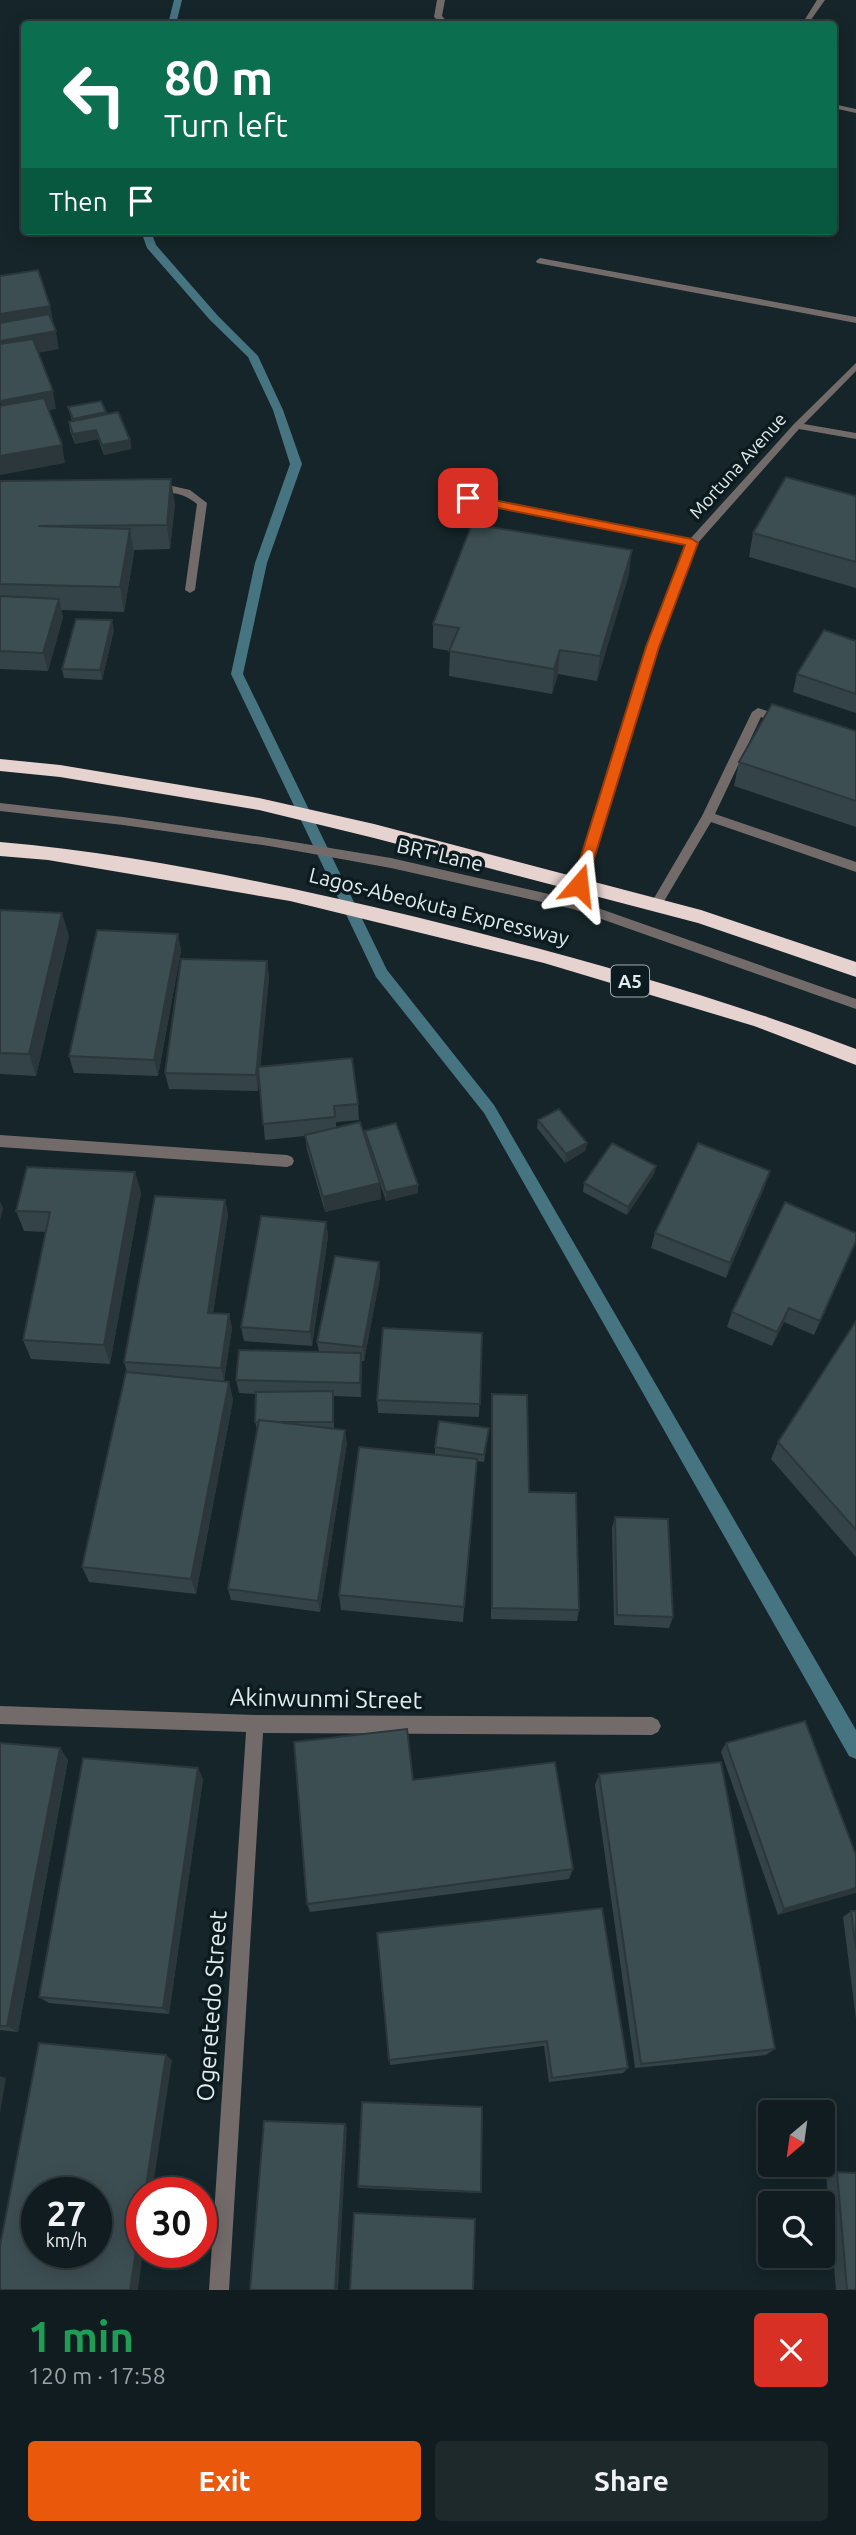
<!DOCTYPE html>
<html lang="en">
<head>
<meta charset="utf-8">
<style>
	:root { --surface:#101c1f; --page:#1e292c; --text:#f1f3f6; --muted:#9ca1a4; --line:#303a3d; --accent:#ea580c }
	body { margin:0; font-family:Ubuntu,sans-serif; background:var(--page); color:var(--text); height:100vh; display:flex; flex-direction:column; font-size:26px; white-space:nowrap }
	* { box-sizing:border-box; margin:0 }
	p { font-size:23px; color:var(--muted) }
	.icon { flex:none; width:38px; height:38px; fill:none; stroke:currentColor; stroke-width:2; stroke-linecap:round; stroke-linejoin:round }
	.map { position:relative; height:2290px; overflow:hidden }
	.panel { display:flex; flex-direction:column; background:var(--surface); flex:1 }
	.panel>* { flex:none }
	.banner { position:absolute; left:21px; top:21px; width:816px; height:214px; border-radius:7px; box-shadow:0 4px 18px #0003,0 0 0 2px var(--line); background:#0b6e4f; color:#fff; overflow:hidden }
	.needle { width:46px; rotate:209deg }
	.buttons { position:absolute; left:758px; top:2100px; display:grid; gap:14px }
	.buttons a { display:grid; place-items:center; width:77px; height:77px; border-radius:7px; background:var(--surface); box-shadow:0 4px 18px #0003,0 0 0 2px var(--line); font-size:35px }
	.speed { position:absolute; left:21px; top:2177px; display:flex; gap:14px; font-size:35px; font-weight:700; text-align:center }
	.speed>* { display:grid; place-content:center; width:91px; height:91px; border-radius:50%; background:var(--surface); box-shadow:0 4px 18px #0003,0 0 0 2px var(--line); line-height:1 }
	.speed small { font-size:18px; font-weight:400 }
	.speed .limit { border:10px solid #d22; background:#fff; color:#111 }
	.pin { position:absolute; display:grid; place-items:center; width:60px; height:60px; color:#fff; margin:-30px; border-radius:14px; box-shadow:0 4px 10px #0006 }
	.me { position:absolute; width:77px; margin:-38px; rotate:17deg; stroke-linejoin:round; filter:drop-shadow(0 0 5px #0008) }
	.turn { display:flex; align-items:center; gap:24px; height:147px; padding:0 28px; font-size:32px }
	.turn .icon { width:91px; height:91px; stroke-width:2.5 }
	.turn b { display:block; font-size:49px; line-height:60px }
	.then { display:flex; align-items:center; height:66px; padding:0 28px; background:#0003; gap:14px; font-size:26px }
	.round { display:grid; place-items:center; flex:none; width:74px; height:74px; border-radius:7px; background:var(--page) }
	.overview { display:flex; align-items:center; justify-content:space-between; height:119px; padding:0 28px }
	h1 { font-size:42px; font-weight:700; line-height:52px; color:#1e9e55 }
	.button { display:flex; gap:14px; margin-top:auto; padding:14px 28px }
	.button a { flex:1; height:80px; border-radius:7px; background:var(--accent); color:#fff; font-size:28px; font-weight:700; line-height:80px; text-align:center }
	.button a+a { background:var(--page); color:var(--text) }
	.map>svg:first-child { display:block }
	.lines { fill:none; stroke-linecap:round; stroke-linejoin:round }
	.stream { fill:#477481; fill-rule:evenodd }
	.lane { fill:#736b69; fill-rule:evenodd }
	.street { fill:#736b69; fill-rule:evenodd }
	.highway { fill:#e6d2cf; fill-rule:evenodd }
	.wall { fill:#344347 }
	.shaded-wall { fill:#2b373a }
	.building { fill:#3d4e53; stroke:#2b373a; stroke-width:2; fill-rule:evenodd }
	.route { fill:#ea580c; stroke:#983908; stroke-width:2 }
	.labels { text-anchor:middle; stroke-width:7; stroke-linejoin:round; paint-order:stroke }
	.far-street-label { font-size:18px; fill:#e2ecef; stroke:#0c1b1f }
	.shield { fill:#0c1b1f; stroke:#a2adb1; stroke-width:2 }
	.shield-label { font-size:19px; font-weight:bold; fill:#e2ecef }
	.street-label { font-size:21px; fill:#e2ecef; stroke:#0c1b1f }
	.near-street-label { font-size:24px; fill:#e2ecef; stroke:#0c1b1f }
</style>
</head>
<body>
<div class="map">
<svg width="856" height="2290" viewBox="0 0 856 2290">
	<rect width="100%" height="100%" fill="#152529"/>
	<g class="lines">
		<!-- stream -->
		<path class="stream" d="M174 0H182L176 24H168Z
			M141 231H151L156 245 218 316 258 356 283 410 302 464 267 563 243 674 387 970 494 1105 856 1730V1759L849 1756 484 1113 376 977 231 674 255 563 290 464 273 410 248 357 210 320 147 248Z"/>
		<!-- lane -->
		<path class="lane" d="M758 708 785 717 787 720 781 724 761 717 715 814 856 862V872L711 822 660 908H652L650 905 702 816 752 712Z
			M0 803 123 817 269 838 391 858 575 900 856 999V1009L573 909 391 868 269 846 123 825 0 811Z"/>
		<!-- street -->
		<path class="street" d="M437 0H445L442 16 449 24H442L434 17Z
			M817 0H825L808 24H802Z
			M833 104 856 109V113L833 108Z
			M540 258 856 317V323L537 263 536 261Z
			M856 363V371L804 424 856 433V439L799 429 697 544 658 647 585 885 583 888H575L573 885 646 647 686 545 468 501 463 498 468 495 690 539 794 424Z
			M168 485 190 490 207 503 195 590 190 593 185 590 197 504C176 487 165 497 150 488L155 485Z
			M0 1135 287 1155 292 1157 294 1161 292 1165 287 1167 0 1147Z
			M0 1706 255 1715 652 1717 658 1720 661 1726 658 1732 652 1735 263 1733 229 2290H209L246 1732 0 1724Z"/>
		<!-- highway -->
		<path class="highway" d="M0 759 60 765 259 798 374 824 701 910 856 962V977L698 923 374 838 259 810 60 777 0 771Z
			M0 842C139 854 281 885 416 917 565 954 712 994 856 1049V1065L754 1026 544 963 290 901 48 860 0 856Z"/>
	</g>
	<!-- wall -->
	<path class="wall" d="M68 407 106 415 130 440 131 449 104 455 98 439 75 444 70 431 69 422 72 421Z
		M0 481 175 504 170 549 134 550V553L124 612 61 610 63 617 48 671 0 669Z
		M856 496V588L749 557 753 533Z
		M629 574 597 681 558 674 552 694 449 676 450 651 433 648V624Z
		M114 630 102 680 64 678 62 669Z
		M856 641V713L793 692 797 674Z
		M856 731V827L734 786 739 762Z
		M0 910 69 936 36 1076 0 1074Z
		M178 934 181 951 158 1076 74 1073 69 1056Z
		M267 961 269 978 260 1066 358 1104 359 1120 336 1122V1127L365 1138V1131L418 1193 386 1201 372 1159 380 1183 381 1199 325 1212 307 1150 305 1136 265 1140 259 1079 258 1091 169 1089 165 1073Z
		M538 1120 587 1143 585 1151 565 1163 537 1128Z
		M656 1166 654 1174 627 1215 583 1192 584 1183Z
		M135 1172 141 1193 110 1364 31 1359 23 1340 46 1232 24 1231 16 1211Z
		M765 1186 726 1278 651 1248 655 1233Z
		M225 1200 228 1215 213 1313 229 1314 232 1328 224 1381 229 1382 233 1400 196 1594 89 1582 82 1567 127 1372 124 1362Z
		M326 1222 328 1237 312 1346 244 1341 241 1327Z
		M856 1241 814 1335 784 1322 772 1346 727 1327 732 1312Z
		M379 1262 380 1277 364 1361H362L361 1397 333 1396 334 1428 347 1443 320 1612 231 1600 228 1589 257 1429 255 1422 256 1394 239 1393 236 1380 319 1352 317 1342Z
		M856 1321V1557L771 1459 778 1442Z
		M482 1333 479 1417 378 1413 377 1400Z
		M492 1394 529 1492 579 1610 577 1621 491 1619V1408Z
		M488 1435 484 1462 477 1461 463 1622 341 1610 339 1595 451 1456 435 1454V1447Z
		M615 1517 673 1617 669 1628 614 1625 612 1528Z
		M0 1743 60 1748 68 1760 18 2032 0 2030Z
		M726 1743 856 1855 778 1915 721 1752Z
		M198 1768 203 1779 169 2014 49 2003 39 1997Z
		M599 1774 775 2049 766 2055 635 2068 595 1785Z
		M573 1869 569 1879 310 1912 307 1904Z
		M851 1911H856V2019L843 1917Z
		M377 1933 628 2068 623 2073 549 2082 544 2046 390 2065Z
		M837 2172 856 2290H836L826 2174Z
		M358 2186 481 2192 480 2193 359 2188Z"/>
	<!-- shaded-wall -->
	<path class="shaded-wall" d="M50 306 54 324 0 333V314Z
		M56 331 59 349 0 360V341Z
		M53 391 56 409 4 419 0 401Z
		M106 412 108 422 74 428 73 419Z
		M96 430 98 439 75 444 73 434Z
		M130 440 131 449 104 455 102 445Z
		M62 445 65 463 0 475V456Z
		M171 479 175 504 170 549 167 525Z
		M130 529 134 553 124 612 120 587Z
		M632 550 629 574 597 681 600 656Z
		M59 599 63 617 48 671 43 653Z
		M112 620 114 630 102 680 100 670Z
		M560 650 558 674 552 694 554 669Z
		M62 913 69 936 36 1076 29 1054Z
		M178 934 181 951 158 1076 154 1060Z
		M267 961 269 978 258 1091 256 1075Z
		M587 1143 585 1151 565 1163 566 1154Z
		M656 1166 654 1174 627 1215 628 1207Z
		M770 1171 765 1186 726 1278 730 1263Z
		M135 1172 141 1193 110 1364 104 1345Z
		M380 1183 381 1199 325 1212 323 1197Z
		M418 1185V1193L386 1201V1192Z
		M225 1200 228 1215 211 1327 208 1313Z
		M0 1201 3 1208 0 1221Z
		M326 1222 328 1237 312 1346 310 1332Z
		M379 1262 380 1277 364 1361 363 1347Z
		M789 1308 784 1322 772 1346 777 1332Z
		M229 1314 232 1328 224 1381 221 1368Z
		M361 1353 362 1367 361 1397 360 1383Z
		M229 1382 233 1400 196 1594 191 1579Z
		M345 1430 347 1443 320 1612 318 1601Z
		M60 1748 68 1760 18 2032 7 2026Z
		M198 1768 203 1779 169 2014 163 2008Z
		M856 1888V1893L778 1915 784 1909Z
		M166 2055 172 2060 152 2193H145Z
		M0 2076 6 2078 0 2113Z
		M345 2124 347 2127 338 2290H335Z
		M142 2211V2252H143L138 2290H130Z"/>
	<!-- building -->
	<path class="building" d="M38 270 50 306 0 314V276Z
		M49 314 56 331 0 341V323Z
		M33 339 53 391 0 401V344Z
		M44 398 62 445 0 456V406Z
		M101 401 106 412 73 419 68 407Z
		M118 412 130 440 102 445 96 430 73 434 69 422Z
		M786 477 856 496V562L753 533Z
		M171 479 167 525 38 526 130 529 120 587 0 584V481Z
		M472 524 632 550 600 656 560 650 554 669 449 651 459 628 433 624Z
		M0 596 59 599 43 653 0 651Z
		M76 619 112 620 100 670 62 669Z
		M824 630 856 641V694L797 674Z
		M772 704 856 731V801L739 762Z
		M0 910 62 913 29 1054 0 1053Z
		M97 930 178 934 154 1060 69 1056Z
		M181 959 267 961 256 1075 165 1073Z
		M352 1058 358 1104 334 1106 335 1117 263 1124 258 1067Z
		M559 1109 587 1143 566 1154 538 1120Z
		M360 1122 380 1183 323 1197 305 1135Z
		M396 1123 418 1185 386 1192 365 1131Z
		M612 1143 656 1166 628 1207 584 1183Z
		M698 1143 770 1171 730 1263 655 1233Z
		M27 1167 135 1172 104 1345 23 1340 50 1212 16 1211Z
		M155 1196 225 1200 208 1313 229 1314 221 1368 124 1362Z
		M785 1202 856 1233V1241L820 1321 789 1308 777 1332 732 1312Z
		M261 1216 326 1222 310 1332 241 1327Z
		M335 1256 379 1262 363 1347 317 1342Z
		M856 1321V1530L778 1442Z
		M383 1328 482 1333 480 1404 377 1400Z
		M239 1350 361 1353 360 1383 236 1380Z
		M126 1372 229 1382 191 1579 82 1567Z
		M333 1391V1422H278L259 1420V1422H255L256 1392Z
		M492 1394 527 1395 529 1492 576 1493 579 1610 492 1608Z
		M259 1420 345 1430 318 1601 228 1589Z
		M439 1421 489 1428 484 1455 435 1447Z
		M359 1447 477 1459 464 1607 339 1595Z
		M615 1517 668 1519 673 1617 617 1615Z
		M805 1721 856 1855V1888L784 1909 726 1743Z
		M407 1729 413 1780 555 1762 573 1869 307 1904 294 1742Z
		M0 1743 60 1748 7 2026H0Z
		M83 1758 198 1768 163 2008 39 1997Z
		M721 1762 775 2049 641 2064 599 1774Z
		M602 1908 628 2068 552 2078 547 2041 389 2060 377 1933Z
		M851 1911H856V1949Z
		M39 2043 166 2055 145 2193H142V2211L130 2290H0V2246ZM37 2193H96V2252H37Z
		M362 2102 482 2107 481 2192 358 2186Z
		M264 2121 345 2124 335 2290H250Z
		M837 2172 856 2173V2290H847Z
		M354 2213 475 2219 473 2290H350Z"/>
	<!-- route -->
	<path class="route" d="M468 495 692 539 698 543 659 647 586 885 579 890 572 885 646 647 685 545 463 501V496Z"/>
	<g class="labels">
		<!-- far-street labels -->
		<g class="far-street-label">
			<text transform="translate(738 466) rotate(-48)" y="6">Mortuna Avenue</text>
		</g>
		<!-- shield labels -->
		<rect class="shield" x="611" y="965.5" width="38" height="31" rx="5"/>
		<g class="shield-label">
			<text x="630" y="988">A5</text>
		</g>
		<!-- street labels -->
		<g class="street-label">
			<text transform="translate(440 855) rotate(13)" y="7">BRT Lane</text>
			<text transform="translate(439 907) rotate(14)" y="7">Lagos-Abeokuta Expressway</text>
		</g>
		<!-- near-street labels -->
		<g class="near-street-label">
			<text transform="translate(326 1699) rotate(1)" y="8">Akinwunmi Street</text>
			<text transform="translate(212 2006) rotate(-86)" y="8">Ogeretedo Street</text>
		</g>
	</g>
</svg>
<div class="buttons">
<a><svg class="needle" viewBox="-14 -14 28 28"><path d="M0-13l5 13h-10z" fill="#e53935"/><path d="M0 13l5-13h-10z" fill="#9ca1a4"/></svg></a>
<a><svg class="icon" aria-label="search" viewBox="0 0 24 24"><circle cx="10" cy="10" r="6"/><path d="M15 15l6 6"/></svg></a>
</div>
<div class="speed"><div>27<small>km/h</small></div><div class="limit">30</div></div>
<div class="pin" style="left:468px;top:498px;background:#d93025"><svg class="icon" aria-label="arrive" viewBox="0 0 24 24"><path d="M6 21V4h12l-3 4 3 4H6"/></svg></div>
<svg class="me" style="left:579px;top:885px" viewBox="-20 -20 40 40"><path d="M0-17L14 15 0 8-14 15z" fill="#ea580c" stroke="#fff" stroke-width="4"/></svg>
<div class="banner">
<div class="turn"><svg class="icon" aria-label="left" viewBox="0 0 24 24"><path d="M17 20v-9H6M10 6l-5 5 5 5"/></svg><div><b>80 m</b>Turn left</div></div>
<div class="then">Then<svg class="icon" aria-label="arrive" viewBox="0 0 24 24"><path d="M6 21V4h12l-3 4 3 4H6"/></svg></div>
</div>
</div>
<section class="panel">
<div class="overview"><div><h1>1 min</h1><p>120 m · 17:58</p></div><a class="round" style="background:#d93025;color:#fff"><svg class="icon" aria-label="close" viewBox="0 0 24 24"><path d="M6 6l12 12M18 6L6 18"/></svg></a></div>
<div class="button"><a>Exit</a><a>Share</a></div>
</section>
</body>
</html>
